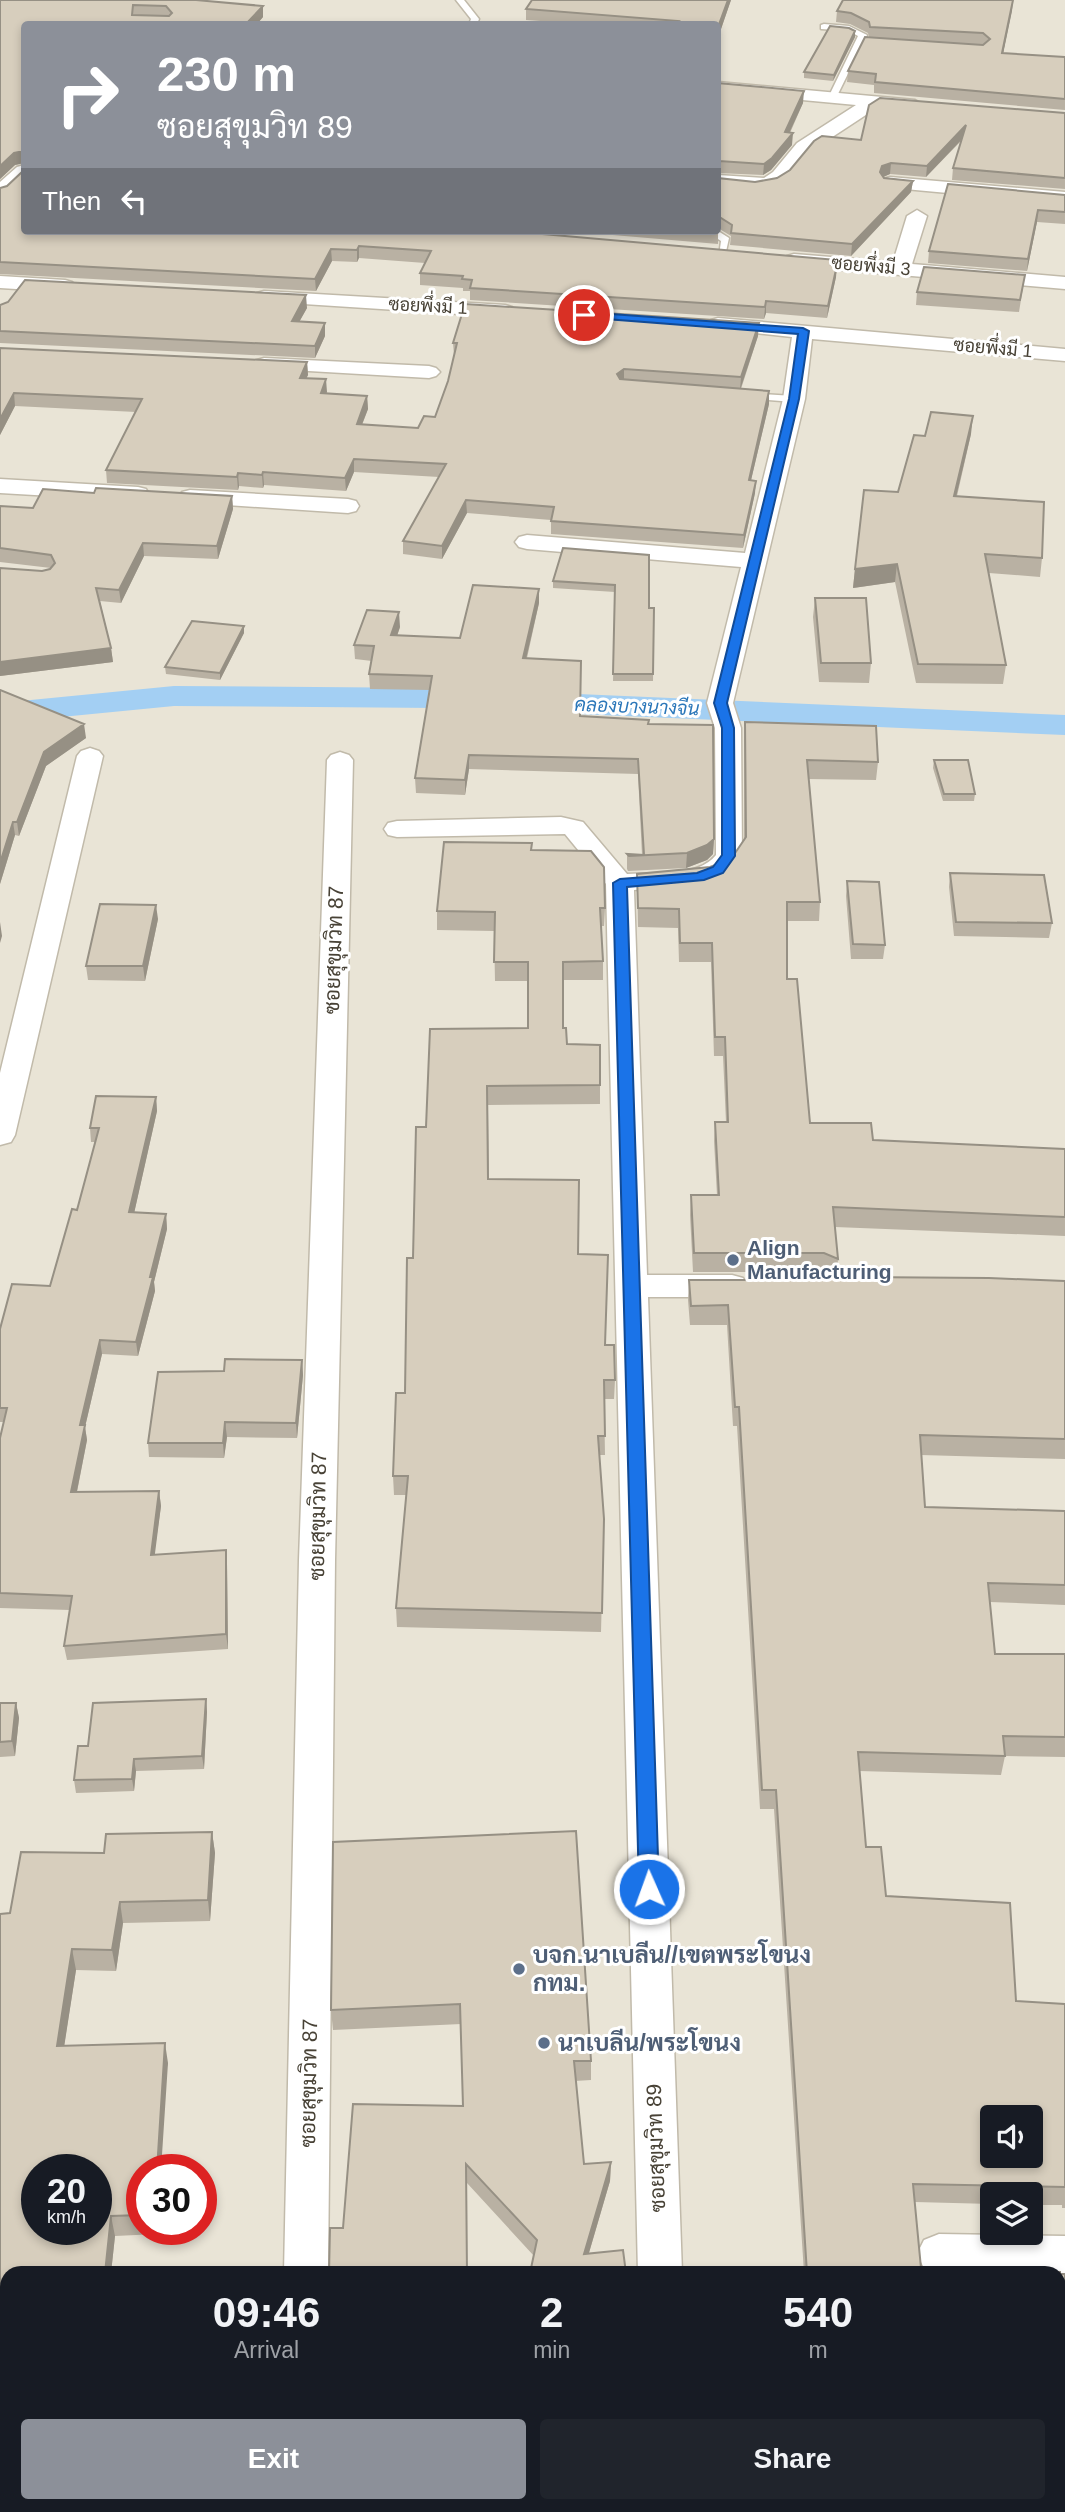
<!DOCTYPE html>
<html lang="en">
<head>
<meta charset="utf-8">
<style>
	:root { --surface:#171b24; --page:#20242c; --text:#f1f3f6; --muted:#9ea1a6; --accent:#8c9099 }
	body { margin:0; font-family:Arial,Sarabun,sans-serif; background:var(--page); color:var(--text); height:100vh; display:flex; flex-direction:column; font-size:26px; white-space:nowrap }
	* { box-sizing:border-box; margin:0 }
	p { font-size:23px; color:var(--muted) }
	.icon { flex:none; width:38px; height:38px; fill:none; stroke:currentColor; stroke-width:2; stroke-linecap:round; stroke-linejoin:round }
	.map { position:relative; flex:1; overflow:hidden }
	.panel { position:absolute; left:0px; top:2266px; width:1066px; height:247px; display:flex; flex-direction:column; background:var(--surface); border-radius:21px 21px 0 0; box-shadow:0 4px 10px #0003 }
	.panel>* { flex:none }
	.hud { position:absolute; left:21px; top:21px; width:700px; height:214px; border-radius:7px; box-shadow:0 4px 10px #0003; background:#8c9099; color:#fff; overflow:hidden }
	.controls { position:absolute; left:980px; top:2105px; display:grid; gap:14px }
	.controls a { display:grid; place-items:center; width:63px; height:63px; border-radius:7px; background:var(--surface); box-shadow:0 4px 10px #0003; font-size:35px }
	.speed { position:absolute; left:21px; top:2154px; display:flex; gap:14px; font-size:35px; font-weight:700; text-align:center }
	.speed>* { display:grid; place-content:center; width:91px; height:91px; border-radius:50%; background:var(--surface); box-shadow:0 4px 10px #0003; line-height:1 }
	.speed small { font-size:18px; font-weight:400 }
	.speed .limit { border:10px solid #d22; background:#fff; color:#111 }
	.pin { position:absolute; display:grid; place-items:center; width:60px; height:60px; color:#fff; margin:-30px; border:4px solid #fff; border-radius:50%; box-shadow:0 2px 7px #0007 }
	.me { position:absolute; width:77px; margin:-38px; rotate:358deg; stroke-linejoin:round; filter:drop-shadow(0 0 5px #0008) }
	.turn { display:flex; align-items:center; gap:24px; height:147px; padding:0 21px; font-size:32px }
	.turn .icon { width:91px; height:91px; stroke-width:2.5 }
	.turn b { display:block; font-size:49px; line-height:60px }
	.then { display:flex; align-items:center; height:66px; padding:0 21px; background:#0003; gap:14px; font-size:26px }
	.eta { display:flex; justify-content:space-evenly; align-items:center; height:119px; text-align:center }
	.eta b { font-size:42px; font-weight:700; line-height:49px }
	.primary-button { display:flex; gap:14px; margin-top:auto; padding:14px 21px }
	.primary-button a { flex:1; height:80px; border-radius:7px; background:var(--accent); color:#fff; font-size:28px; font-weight:700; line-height:80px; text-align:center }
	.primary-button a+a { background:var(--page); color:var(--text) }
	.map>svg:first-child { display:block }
	.residential { fill:#e9e4d6; fill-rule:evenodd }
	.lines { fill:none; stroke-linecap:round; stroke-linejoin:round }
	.canal { fill:#a3cff3; fill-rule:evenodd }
	.service-casing { stroke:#c1baaa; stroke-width:3 }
	.minor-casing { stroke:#c1baaa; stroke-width:3 }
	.service { fill:#fff; fill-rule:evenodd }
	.minor { fill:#fff; fill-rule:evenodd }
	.wall { fill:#b9b1a3; fill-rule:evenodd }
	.shaded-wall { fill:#969084 }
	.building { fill:#d7cebd; stroke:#969084; stroke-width:2; fill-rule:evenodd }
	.route { fill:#1a73e8; stroke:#114b97; stroke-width:2 }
	.service-dot { fill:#5c6f8a; stroke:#fff; stroke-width:2.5 }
	.labels { text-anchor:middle; stroke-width:6; stroke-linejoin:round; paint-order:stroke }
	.far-street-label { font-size:18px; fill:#484236; stroke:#fff }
	.far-water-label { font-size:19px; font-style:italic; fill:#2b77b9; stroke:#fff }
	.street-label { font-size:21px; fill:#484236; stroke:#fff }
	.service-label { font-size:21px; font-weight:bold; fill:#4e5e75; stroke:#fff; text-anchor:start }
	.near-service-label { font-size:24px; font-weight:bold; fill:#4e5e75; stroke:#fff; text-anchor:start }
</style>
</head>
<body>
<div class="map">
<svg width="1065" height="2512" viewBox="0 0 1065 2512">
	<rect width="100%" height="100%" fill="#f5f1e8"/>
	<!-- residential -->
	<path class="residential" d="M0 0H1065V2512H0ZM24 24H718V231H24ZM992 2118H1031V2156H992ZM37 2170H96V2230H37ZM142 2170H201V2230H142ZM992 2194H1031V2233H992ZM7 2273H1059V2506H7Z"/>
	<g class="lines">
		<!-- canal -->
		<path class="canal" d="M174 686 438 688 1065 715V735L438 708 174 706 0 723V703Z"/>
		<defs>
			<path id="service" d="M456 0H464L479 19 477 24H469L471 19Z
				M824 24 849 26 867 35 836 98 832 101 828 98 858 36 849 31 821 29V25Z
				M706 231H718L729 238 725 256H719L721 241Z
				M748 393 794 396 799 399 794 402 744 398V394Z"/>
			<path id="minor" d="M718 82 915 100 924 105 915 110 878 107 811 151 787 180 776 187 755 191 718 187V175L764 178 773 172 797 143 856 105 718 92Z
				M24 165V180L7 196 0 198V182L17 167Z
				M890 177 1065 192V204L883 187 881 183 883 179Z
				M917 210 927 216 912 264 1065 277V289L794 266 787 264 784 260 787 256 794 254 893 262 907 216Z
				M0 276 65 280 72 282 75 286 72 290 65 292 0 288Z
				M264 291 505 305 512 307 515 311 512 315 505 317 257 301 254 297 257 293Z
				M718 318 1065 349V361L812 339 805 399 733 703 741 728 742 856 728 876 709 883 634 890 647 1275H732L743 1278 748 1286 743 1294 732 1297H648L682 2273H638L606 884 565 834 397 837 388 835 384 829 388 823 397 821 561 817 583 822 627 874C654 872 698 878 716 855L715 728 707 703 741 567 527 549 519 547 515 542 519 537 527 535 745 553 783 399 792 337 711 328 708 324 711 320Z
				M264 358 429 366 436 368 440 372 436 376 429 378 257 368 253 364 257 360Z
				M0 479 138 487 146 489 149 494 146 499 138 501 0 493Z
				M190 490 348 499 356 501 359 506 356 511 348 513 182 502 179 497 182 492Z
				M90 748 99 751 103 756 15 1135 11 1142 0 1145V1073L77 756 81 751Z
				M340 752 349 755 353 760 335 1560 328 2273H284L299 1560 327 760 331 755Z
				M939 2234 1065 2236V2276H1059V2273H937L924 2268 917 2254 924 2240Z
				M277 2506H323V2512H277Z
				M644 2506H690V2512H644Z"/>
		</defs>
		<!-- service casing -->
		<use href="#service" class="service-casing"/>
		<!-- minor casing -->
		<use href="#minor" class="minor-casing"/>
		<!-- service -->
		<use href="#service" class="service"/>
		<!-- minor -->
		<use href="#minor" class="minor"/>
	</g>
	<!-- wall -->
	<path class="wall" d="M0 0H196L263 17 257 24H24V231L837 260 836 277 827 318 766 313 764 319 470 300V291H463V288L420 285V273L425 263 359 258 357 262 332 261 316 291 0 274V188L7 186 24 170V163L15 165 0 179Z
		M532 0H731L721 29 718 37V24H584L526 20V9Z
		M1013 0 1003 53 1065 57V110L874 93V85L847 82 848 71 869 37 868 33 850 24 836 22 837 11Z
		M855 31V37L833 81 804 78V72Z
		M718 83 803 103 790 133 792 145 771 170 763 175 718 173Z
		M1065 113V189L952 180 953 168 962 140 926 177 890 174 883 177 913 181 911 192 851 256 730 245 731 236 718 228V173V178L755 182 777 178 861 140Z
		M1065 195V224L1037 222 1027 271 928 263 929 251Z
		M566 231H717L718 232V244Z
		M1025 275 1019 312 916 305 917 292Z
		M0 305 307 308 299 322 325 323V336L315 358 0 343Z
		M758 336 741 389 769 391V404L751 480 755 493 743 548 551 534V520L467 513 442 559 403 554V541L439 477 354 472 346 491 264 485 263 488 239 486 238 490 107 483 106 470 136 412 15 406 0 435V348L307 362 308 375 306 378 326 379V394L367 396 368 409 362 425 418 428 435 417 448 381 454 355 453 343Z
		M971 434 957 496 1042 558 1040 577 989 573 1006 665 1003 684 916 683 895 582 853 588 855 569 898 492 925 436Z
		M94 493 232 496 233 509 218 559 144 556 121 603 100 601 111 648 113 662 0 676V568L42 571 51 568 0 562V506L33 508Z
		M563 548 649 608H654L653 681H613L615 592 553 588V581Z
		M815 598 871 663 869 683 819 682 813 617Z
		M539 603 527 658 580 716 649 724 714 839 713 854 707 860 686 868 628 871 627 869V854L642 855 638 774 469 769 465 795 416 793 415 778 430 690 370 689 369 674 372 661 355 659 354 645 400 627 397 636 460 638Z
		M244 626V633L220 680 166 674 165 667Z
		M0 690 86 738 46 766 19 836 15 835 0 884Z
		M745 722 876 726 878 762 876 780 808 779 820 902 819 921H787V979H797L810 1123H871L873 1140 1065 1149V1236L835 1227 838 1259 837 1275 840 1271 841 1274 855 1277 989 1278 1065 1281V1459L921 1455 925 1507 1065 1511V1605L990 1602 995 1654H1065V1758V1757L1005 1756 1001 1775 859 1771 866 1847H881L886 1896 1010 1903 1016 2001 1065 2004V2208H1062V2205H1031V2194H992V2204L915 2202 921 2268 1060 2272V2274H1065V2512H818L817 2506H1059V2273H804L774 1809H760L737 1426H733L727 1325H690L688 1300 689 1280H824L834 1277 822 1272H693L690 1215 691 1195H717L714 1141 715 1122H726L723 1056H714L711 962H679L678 928 638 927 637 874 710 867 731 859 744 839V740ZM992 2118H1031V2156H992Z
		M934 760 975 794 974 801H943L933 768Z
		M532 850 605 908 604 926H601L603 961V980H563V1028L567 1044 600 1085V1104L488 1105 489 1179 578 1254 615 1380 614 1399H604L605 1455H599L604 1519 601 1632 397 1627 396 1608 406 1495H394L393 1476 405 1393 413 1258 426 1127 528 1028V981H495L494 931 437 930V911Z
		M950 873 1052 923 1049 938 954 936 949 887Z
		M847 881 885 945 883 959H851L846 896Z
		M158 919 145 981 88 980 86 966Z
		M156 1097 157 1111 134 1213 166 1214 167 1229 154 1282 155 1291 138 1356 102 1354 85 1427 87 1440 77 1492 159 1491 161 1506 154 1555 227 1564 228 1649 67 1660 64 1646 70 1610 0 1608V1438L4 1422H0V1329L50 1286 77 1210 95 1142H91L90 1128Z
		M302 1360 303 1375 297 1438 227 1437 224 1458 149 1457 148 1443 224 1371Z
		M206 1699 207 1712 204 1769 136 1771 134 1791 76 1793 74 1780 88 1746Z
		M0 1703H16L19 1718 15 1756 0 1757Z
		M212 1832 215 1853 210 1921 123 1923 116 1971 76 1970 64 2046 168 2063 142 2170V2230H157V2234L115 2236 111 2273H7V2387H0V1914L10 1913 104 1853Z
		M333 1842 591 2061V2080L575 2081 584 2164 611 2162 610 2181 589 2253 626 2273 534 2256 467 2183 343 2228 463 2106 461 2024 333 2030 331 2010Z"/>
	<!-- shaded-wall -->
	<path class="shaded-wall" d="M728 0H731L721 29 718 37V27Z
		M1013 0 1012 11 1001 64 1002 53Z
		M263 6V17L257 24H246Z
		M855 31V37L833 81 834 75Z
		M804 91 803 103 785 142 793 133 792 145 771 170 763 175 764 164 785 132Z
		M966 125 965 136 926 177 927 166Z
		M24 151V163L15 165 0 179V166L14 153Z
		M891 163 890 174 881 178 880 172 882 166Z
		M913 181 911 192 851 256 852 244Z
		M1038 210 1037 222 1027 271 1028 259Z
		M359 246V258L357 262V250Z
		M331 249 332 261 316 291 315 279Z
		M837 260 836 277 827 318 832 265Z
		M306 295 307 308 293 333 292 321Z
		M766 301V313L764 319 765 307Z
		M325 323V336L315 358V346Z
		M759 323 758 336 740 390 741 377Z
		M307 362 308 375 301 390 300 378Z
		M624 369V381L616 386 617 374Z
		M326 379 327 392 321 406V393Z
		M769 391V404L748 493 749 480Z
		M14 393 15 406 0 435V419Z
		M367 396 368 409 357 437V424Z
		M973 416 971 434 952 514 954 496Z
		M354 459V472L346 491 345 478Z
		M263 472 264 485 263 488 262 475Z
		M238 473 239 486 238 490 237 477Z
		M756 481 755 493 743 548 744 535Z
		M232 496 233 509 218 559 217 546Z
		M466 500 467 513 442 559V546Z
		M143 543 144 556 121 603 119 590Z
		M897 564 895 582 853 588 855 569Z
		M539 589V603L523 672V658Z
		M399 612 400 627 392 650 391 635Z
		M244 626V633L220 680V673Z
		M111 648 113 662 0 676V662Z
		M84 724 86 738 46 766 19 836 17 822 44 752Z
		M469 755V769L465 795V780Z
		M13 822 15 835 0 884V863Z
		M714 839 713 854 707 860 686 868 687 853Z
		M156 905 158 919 145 981 143 966Z
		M0 922 2 936 0 943Z
		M156 1097 157 1111 131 1227 129 1212Z
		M166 1214 167 1229 154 1282 155 1291 138 1356 136 1342 150 1277Z
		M100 1340 102 1354 85 1427 87 1440 74 1506 71 1492 80 1425Z
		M302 1360 303 1375 297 1438 296 1423Z
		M225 1422 227 1437 224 1458 223 1443Z
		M159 1491 161 1506 153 1569 151 1555Z
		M226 1550 227 1564 228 1649 226 1634Z
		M206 1699 207 1712 204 1769 202 1756Z
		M16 1703 19 1718 15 1756 12 1741Z
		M134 1759 136 1771 134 1791 132 1779Z
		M212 1832 215 1853 210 1921 208 1900Z
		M120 1902 123 1923 116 1971 112 1950Z
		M72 1949 76 1970 61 2067 57 2046Z
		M165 2043 168 2063 161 2170H157Z
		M611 2162 610 2181 583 2273 584 2254Z
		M111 2216 115 2236 111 2273H105Z
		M27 2506H32L34 2512H25Z"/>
	<!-- building -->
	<path class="building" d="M0 0H196L263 6 246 24H24V231H507L837 260 832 265H837L828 306 766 301 765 307 470 288 472 280 462 279 463 276 420 273 431 251 359 246 357 250 331 249 315 279 0 262V188L7 186 24 170V151L14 153 0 166ZM133 5 166 6 172 13 169 16 132 15Z
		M532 0H728L718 27V24H677L679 21 526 9Z
		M843 0H1013L1002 53 1065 57V99L875 82 876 74 848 71 865 37 983 45 990 39 983 33 870 27 869 22 851 13 837 11Z
		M830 26 849 28 855 31 834 75 804 72Z
		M718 82V83L804 91 785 132 793 133 772 158 764 164 719 161 718 162Z
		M880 98 1065 113V178L953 168 966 125 927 166 891 163 882 166 880 172 884 178 913 181 852 244 731 233 732 225 718 216V173V178L755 182 777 178 790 170 814 141 822 136 861 140 869 105Z
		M948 184 1065 195V212L1038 210 1028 259 929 251Z
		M924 267 1025 275 1020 300 917 292Z
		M25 280 306 295 292 321 325 323 315 346 0 331V305L8 302Z
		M465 304 759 323 741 377 624 369 617 374 620 379 769 391 749 480 756 481 744 535 551 521 554 507 466 500 442 546 403 541 446 464 354 459 345 478 263 472 262 475 238 473 237 477 106 470 142 399 14 393 0 419V348L307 362 300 378 326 379 321 393 367 396 357 424 418 428 424 416 435 417 448 381 457 343H453Z
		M931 412 973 416 954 496 1044 502 1042 558 985 554 1006 665 918 664 897 564 855 569 864 490 898 492 914 435 925 436Z
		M96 488 232 496 217 546 143 543 119 590 96 588 111 648 0 662V568L42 571 50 569 55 563 51 555 0 548V506L33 508 43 489 94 493Z
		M563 548 649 555V608H654L653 674H613L615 585 553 581Z
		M473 585 539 589 523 658 581 661 580 716 649 720 648 724 713 725 714 839 707 845 687 853 629 856 627 854 644 855 638 759 469 755 465 780 415 778 432 676 369 674 374 646 354 645 367 610 399 612 391 635 460 638Z
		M815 598H866L871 663H821Z
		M192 621 244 626 220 673 165 667Z
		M0 690 84 724 44 752 17 822H13L0 863Z
		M745 722 876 726 878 762 807 760 820 902H787V979H797L810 1123H871L873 1140 1065 1149V1217L833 1207 838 1259 824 1253H694L691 1195H719L715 1122H728L725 1037H715L712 943H680L679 909 638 908 637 874 710 867 731 859 746 837Z
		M934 760H968L975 794H944Z
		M444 842 532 843 531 850 591 851 604 867 605 908H600L603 961 563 962V1028H566L567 1044 600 1045V1085L487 1086 488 1179 579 1180 578 1254 608 1255 605 1345H614L615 1380H604L605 1436H598L604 1519 602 1613 396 1608 408 1476H393L396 1393H405L407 1258H413L416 1127H426L430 1029 528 1028V962H494L495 912 437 911Z
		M950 873 1044 875 1052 923 956 922Z
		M847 881 879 882 885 945 853 944Z
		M100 904 156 905 143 966H86Z
		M96 1096 156 1097 129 1212 166 1214 150 1277H153L136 1342 100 1340 80 1425H85L71 1492 159 1491 151 1555 226 1550V1634L64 1646 72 1596 0 1593V1438L7 1408H0V1329L12 1284 50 1286 72 1209 77 1210 99 1128H90Z
		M840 1271 841 1274 855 1277 989 1278 1065 1281V1439L920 1435 925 1507 1065 1511V1585L988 1583 995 1654H1065V1737L1003 1736 1005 1756 858 1752 866 1847H881L886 1896 1010 1903 1016 2001 1065 2004V2187L913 2184 921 2268 1060 2272V2274H1065V2512H821V2506H1059V2273H807L776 1790H762L739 1407H735L728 1305 691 1306 689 1280H824L836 1277ZM992 2118H1031V2156H992Z
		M225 1359 302 1360 296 1423 225 1422 223 1443H148L158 1372 224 1371Z
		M206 1699 202 1756 134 1759 132 1779 74 1780 78 1746H88L93 1703Z
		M0 1703H16L12 1741 0 1742Z
		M576 1831 591 2061H574L584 2164 611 2162 584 2254 623 2250 626 2273H530L537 2240 466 2164 467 2273H329L330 2228H343L353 2104 463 2106 460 2004 331 2010 333 1842Z
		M212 1832 208 1900 120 1902 112 1950 72 1949 57 2046 165 2043 157 2170H142V2215L111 2216 105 2273H7V2368H0V1914L10 1913 21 1852 104 1853 106 1834ZM37 2170H96V2230H37Z
		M0 2492H7V2506H27L25 2512H0Z
		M501 2506H621L623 2512H499Z"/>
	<!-- route -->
	<path class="route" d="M584 312 803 328 809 331 799 399 727 703 734 728 735 856 723 873 704 880 627 887 659 1889 656 1895 649 1897 642 1895 639 1889 613 883 620 879 697 873 713 867 722 855V728L714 703 789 399 798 334 580 317V313Z"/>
	<!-- markers -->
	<g class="service-dot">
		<circle cx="733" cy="1260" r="7"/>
		<circle cx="519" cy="1969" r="7"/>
		<circle cx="544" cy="2043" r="7"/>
	</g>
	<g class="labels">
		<!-- far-street labels -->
		<g class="far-street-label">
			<text transform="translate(871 266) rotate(5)" y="6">ซอยพึ่งมี 3</text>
			<text transform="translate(428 306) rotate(3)" y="6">ซอยพึ่งมี 1</text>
			<text transform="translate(993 348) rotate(5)" y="6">ซอยพึ่งมี 1</text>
		</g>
		<!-- far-water labels -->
		<g class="far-water-label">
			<text transform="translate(637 706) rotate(2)" y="7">คลองบางนางจีน</text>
		</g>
		<!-- street labels -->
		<g class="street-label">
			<text transform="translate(334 950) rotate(-88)" y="7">ซอยสุขุมวิท 87</text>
			<text transform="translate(318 1516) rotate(-89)" y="7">ซอยสุขุมวิท 87</text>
			<text transform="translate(309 2083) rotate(-89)" y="7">ซอยสุขุมวิท 87</text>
			<text transform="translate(656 2148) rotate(-92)" y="7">ซอยสุขุมวิท 89</text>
		</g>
		<!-- service labels -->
		<g class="service-label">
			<text x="747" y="1255">Align<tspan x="747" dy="24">Manufacturing</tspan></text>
		</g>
		<!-- near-service labels -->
		<g class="near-service-label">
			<text x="533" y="1963">บจก.นาเบลีน//เขตพระโขนง<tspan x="533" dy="28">กทม.</tspan></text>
			<text x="558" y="2051">นาเบลีน/พระโขนง</text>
		</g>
	</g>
</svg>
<div class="controls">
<a><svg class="icon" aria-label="sound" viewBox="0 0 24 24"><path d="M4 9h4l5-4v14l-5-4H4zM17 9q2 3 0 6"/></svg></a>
<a><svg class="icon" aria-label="layers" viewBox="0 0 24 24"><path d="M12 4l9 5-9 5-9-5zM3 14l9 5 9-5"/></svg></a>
</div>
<div class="speed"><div>20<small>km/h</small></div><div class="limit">30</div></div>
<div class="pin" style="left:584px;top:315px;background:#d93025"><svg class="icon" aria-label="arrive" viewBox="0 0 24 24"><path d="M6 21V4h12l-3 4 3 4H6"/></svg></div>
<svg class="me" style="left:649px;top:1889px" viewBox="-20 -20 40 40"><circle r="17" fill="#1a73e8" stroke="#fff" stroke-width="3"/><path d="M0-11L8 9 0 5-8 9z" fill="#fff"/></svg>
<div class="hud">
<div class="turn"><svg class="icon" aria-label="right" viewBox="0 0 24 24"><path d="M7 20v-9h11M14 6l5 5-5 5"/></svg><div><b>230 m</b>ซอยสุขุมวิท 89</div></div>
<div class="then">Then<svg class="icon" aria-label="left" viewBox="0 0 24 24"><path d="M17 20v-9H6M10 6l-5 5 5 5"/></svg></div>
</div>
<section class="panel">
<div class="eta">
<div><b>09:46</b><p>Arrival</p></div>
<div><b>2</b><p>min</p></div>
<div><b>540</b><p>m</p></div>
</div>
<div class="primary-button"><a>Exit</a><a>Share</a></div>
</section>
</div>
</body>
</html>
